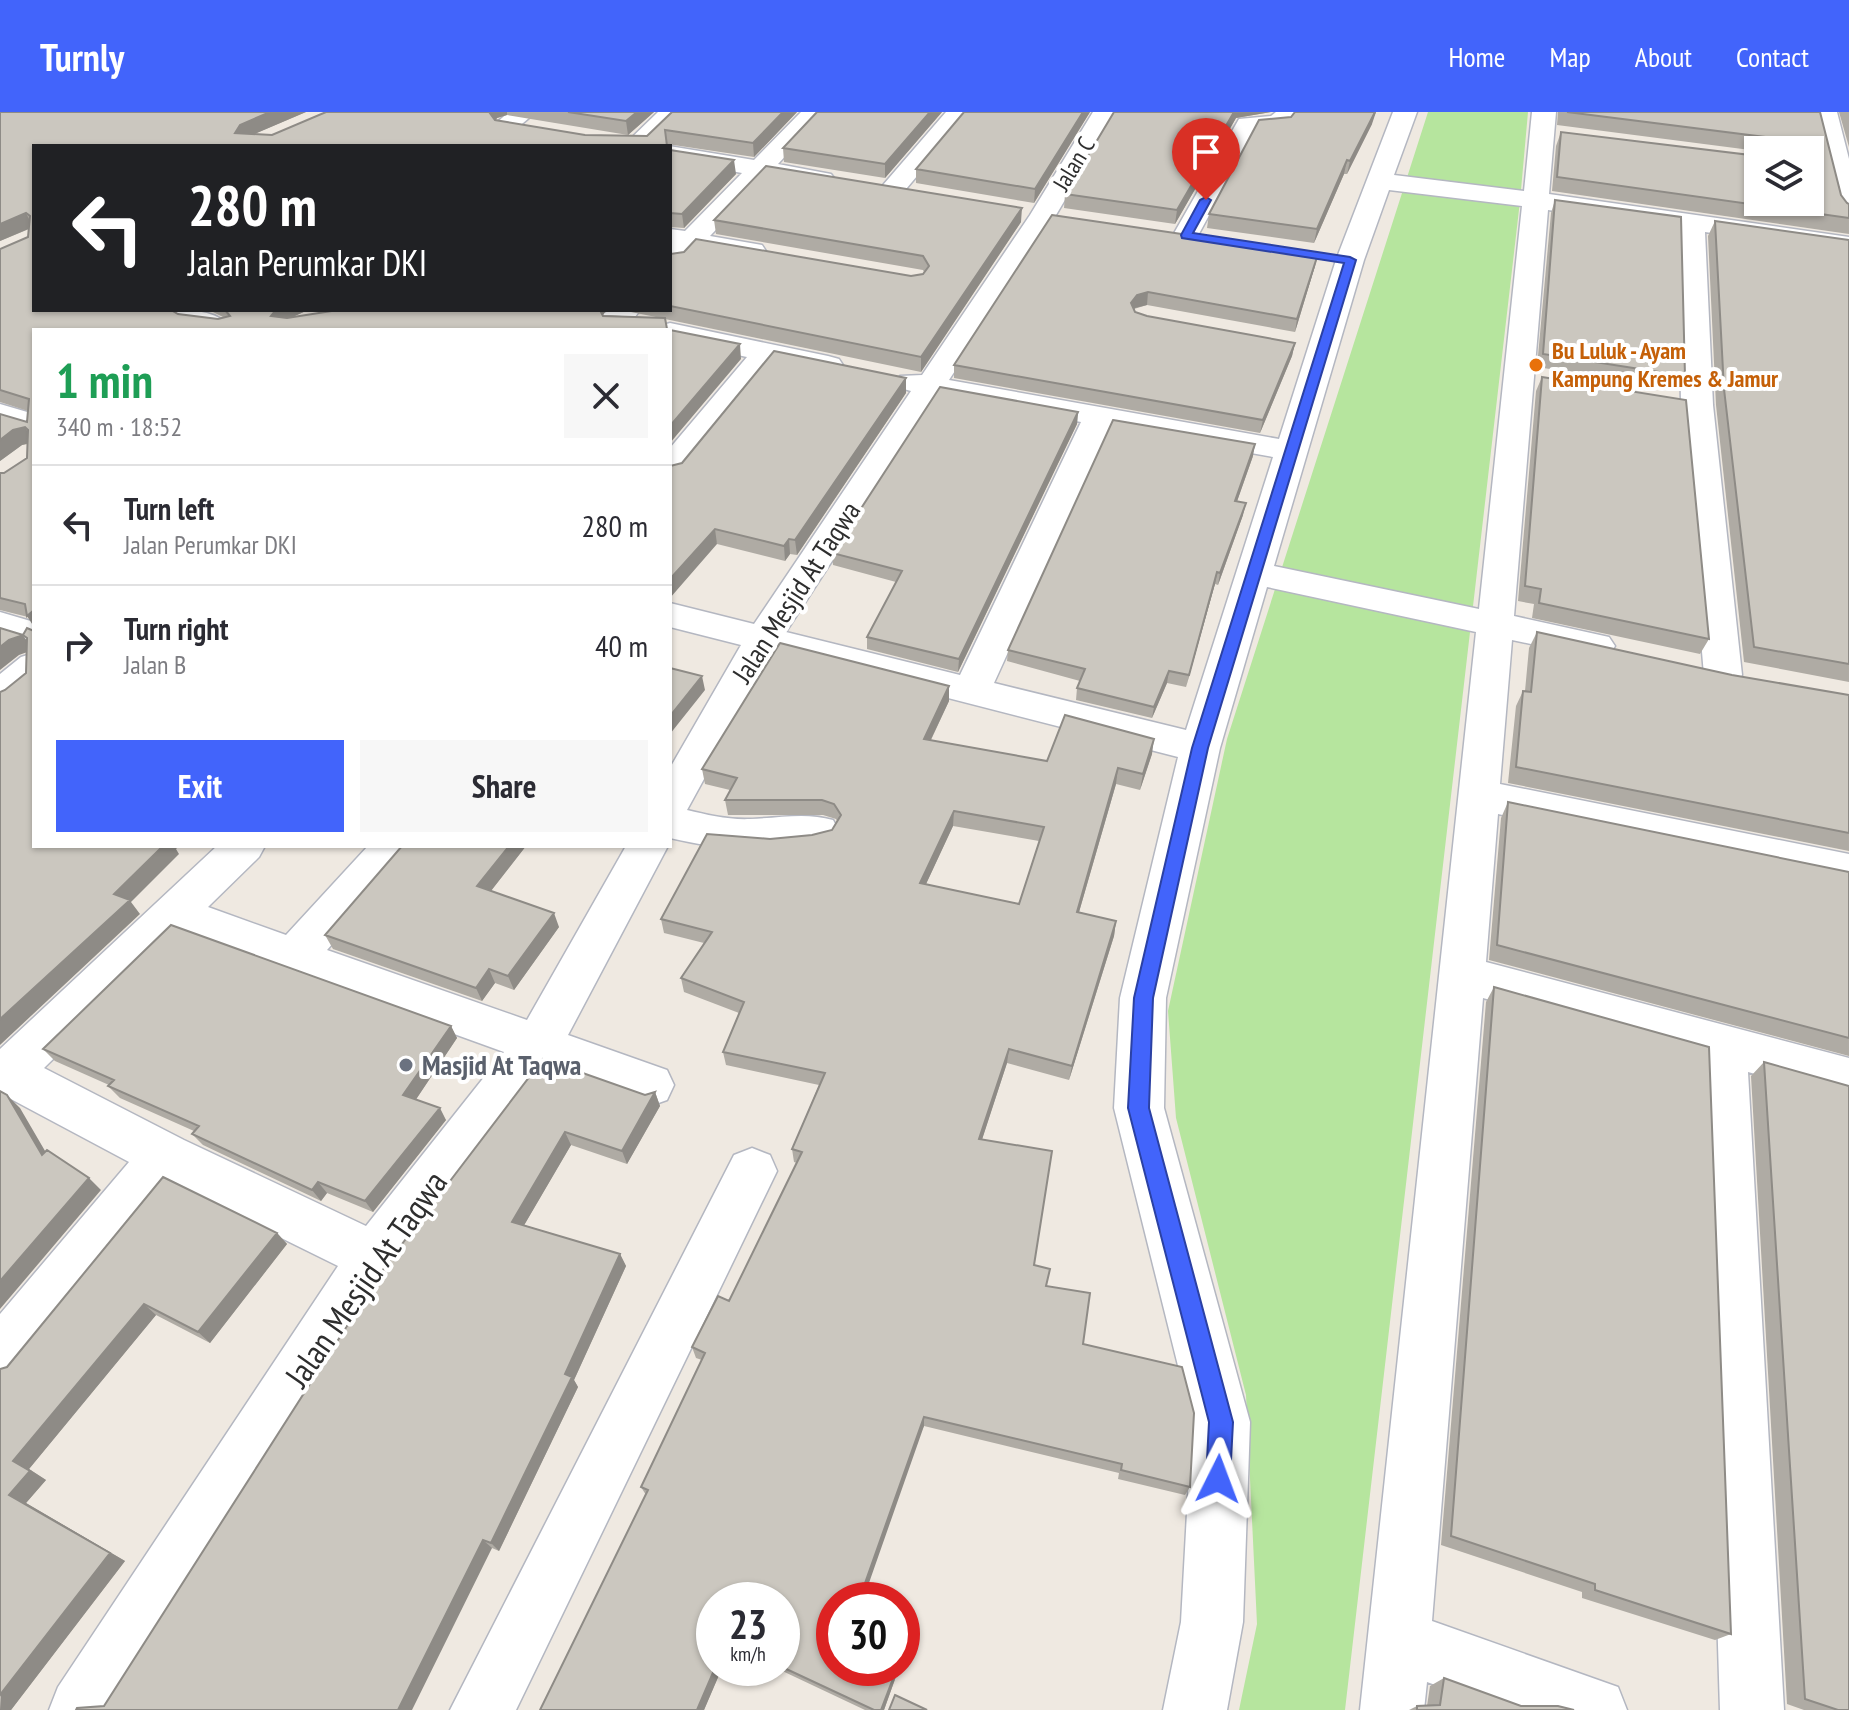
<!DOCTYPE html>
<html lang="en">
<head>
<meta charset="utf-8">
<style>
	:root { --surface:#fff; --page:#f7f7f7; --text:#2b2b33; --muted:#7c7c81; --line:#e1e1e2; --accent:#4264fb }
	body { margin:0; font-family:"PT Sans Narrow",sans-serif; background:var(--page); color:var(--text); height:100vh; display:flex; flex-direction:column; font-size:30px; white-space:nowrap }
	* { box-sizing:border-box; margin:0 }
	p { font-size:26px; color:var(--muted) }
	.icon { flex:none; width:44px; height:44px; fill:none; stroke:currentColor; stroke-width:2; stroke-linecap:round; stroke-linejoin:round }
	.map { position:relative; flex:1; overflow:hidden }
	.panel { position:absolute; left:32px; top:216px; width:640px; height:520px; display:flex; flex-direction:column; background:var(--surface); border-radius:0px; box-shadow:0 2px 6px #0004 }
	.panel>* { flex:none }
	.banner { position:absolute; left:32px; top:32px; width:640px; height:168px; border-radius:0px; box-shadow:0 2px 6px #0004; background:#202124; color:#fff; overflow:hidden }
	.buttons { position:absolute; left:1744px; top:24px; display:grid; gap:16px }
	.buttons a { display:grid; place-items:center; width:80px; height:80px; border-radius:0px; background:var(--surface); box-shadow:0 2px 6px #0004; font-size:40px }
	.speed { position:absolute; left:696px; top:1470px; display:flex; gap:16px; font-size:40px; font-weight:700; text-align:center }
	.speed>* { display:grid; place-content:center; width:104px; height:104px; border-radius:50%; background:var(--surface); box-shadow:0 2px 6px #0004; line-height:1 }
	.speed small { font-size:20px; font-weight:400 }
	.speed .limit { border:12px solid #d22; background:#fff; color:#111 }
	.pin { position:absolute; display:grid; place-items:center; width:68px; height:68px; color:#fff; margin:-82px -34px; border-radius:50% 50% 50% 0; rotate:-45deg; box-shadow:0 0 8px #0007 }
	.pin .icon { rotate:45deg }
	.me { position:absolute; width:88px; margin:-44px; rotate:3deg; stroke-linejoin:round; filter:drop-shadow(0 0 6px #0008) }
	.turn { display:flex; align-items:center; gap:28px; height:168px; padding:0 24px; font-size:36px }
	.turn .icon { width:104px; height:104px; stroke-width:2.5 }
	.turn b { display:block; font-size:56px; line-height:68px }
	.round { display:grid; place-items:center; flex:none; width:84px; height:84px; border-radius:0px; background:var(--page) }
	.summary { display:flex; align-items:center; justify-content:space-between; height:136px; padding:0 24px }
	h1 { font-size:48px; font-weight:600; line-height:60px; color:#1e9e55 }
	.primary-button { display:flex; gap:16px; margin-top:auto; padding:16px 24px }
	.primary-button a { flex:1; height:92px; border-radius:0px; background:var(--accent); color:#fff; font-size:32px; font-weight:600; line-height:92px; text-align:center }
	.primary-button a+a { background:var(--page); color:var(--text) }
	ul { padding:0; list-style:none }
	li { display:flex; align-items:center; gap:24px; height:120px; padding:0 24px; border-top:2px solid var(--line) }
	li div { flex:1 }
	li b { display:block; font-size:30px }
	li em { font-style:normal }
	header { display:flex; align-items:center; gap:48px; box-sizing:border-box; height:112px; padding:0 40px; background:var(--accent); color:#fff }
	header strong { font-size:38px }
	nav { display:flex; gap:44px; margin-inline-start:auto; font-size:28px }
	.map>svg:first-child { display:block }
	.green { fill:#b6e59e }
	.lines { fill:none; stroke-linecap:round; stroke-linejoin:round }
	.minor-casing { stroke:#b4b7c1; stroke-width:3 }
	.minor { fill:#fff; fill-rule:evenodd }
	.wall { fill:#afaba4; fill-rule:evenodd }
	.shaded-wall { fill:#8e8b86 }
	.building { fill:#cbc7bf; stroke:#8e8b86; stroke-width:2; fill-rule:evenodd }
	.route { fill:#4264fb; stroke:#2b41a3; stroke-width:2 }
	.food-dot { fill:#e8710a; stroke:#fff; stroke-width:3 }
	.worship-dot { fill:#6b7280; stroke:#fff; stroke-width:3 }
	.labels { text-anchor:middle; stroke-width:8; stroke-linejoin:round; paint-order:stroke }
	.far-street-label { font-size:24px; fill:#2e2e2e; stroke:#fff }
	.far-food-label { font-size:24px; font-weight:bold; fill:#c56008; stroke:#fff; text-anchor:start }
	.street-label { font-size:28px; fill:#2e2e2e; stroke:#fff }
	.worship-label { font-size:28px; font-weight:bold; fill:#5b616d; stroke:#fff; text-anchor:start }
	.near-street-label { font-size:34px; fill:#2e2e2e; stroke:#fff }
</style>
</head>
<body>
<header>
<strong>Turnly</strong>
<nav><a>Home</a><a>Map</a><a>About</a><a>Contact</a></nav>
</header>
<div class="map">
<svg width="1849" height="1598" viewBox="0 0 1849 1598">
	<rect width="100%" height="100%" fill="#efe9e1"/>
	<!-- green -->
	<path class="green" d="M1428 0H1528L1520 89 1345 1598H1239L1257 1512 1246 1283 1176 1006 1168 899 1227 627Z"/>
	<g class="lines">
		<defs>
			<path id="minor" d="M509 0H536L496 34H469Z
				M658 0H684L649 34H623Z
				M801 0H826L778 52 831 62 835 67 831 72 822 75 766 65 710 124 762 133 766 139 762 145 752 147 697 138 684 152 670 153V117L685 119 742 61 670 48 669 34 754 48Z
				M946 0H971L901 83H883L879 78 883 73Z
				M1093 0H1117L1056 103 949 268 1279 327 1336 148 1393 0H1417L1394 63 1524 79 1532 0H1556L1549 82 1849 125V141L1705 120 1713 293 1742 563 1736 572 1723 576 1710 572 1704 563 1681 293 1678 116 1548 98 1514 504 1609 525 1615 534 1609 543 1596 546 1512 528 1500 672 1849 742V776L1498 702 1486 850 1849 946V988L1748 960 1784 1598H1720L1700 947 1483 886 1432 1509 1618 1575 1627 1598H1505L1427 1570 1424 1598H1360L1476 520 1267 475 1220 636 1166 886 1164 996 1250 1310 1243 1510 1227 1598H1163L1181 1510 1192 1310 1114 996 1120 886 1178 645 773 541 687 698C708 703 729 708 750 707 778 706 806 700 833 708L839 719 833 730C781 746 722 738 670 726V656L741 533 670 515V491L754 512 911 279 900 276 896 270 900 264 922 263 1030 103ZM1389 78 1522 94 1479 497 1274 454 1364 148ZM939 284 1081 310 960 563 786 520ZM1110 316 1273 345 1186 618 994 571Z
				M1276 0H1301L1286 16 1255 19 1195 129H1177L1173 123 1239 7 1271 4Z
				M1813 0H1837L1849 47V105L1840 103 1836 97Z
				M164 198C187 198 217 196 233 218 209 218 179 220 164 198Z
				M610 198H640C623 224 609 218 580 218L585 212Z
				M670 211 828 244 839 247 843 253 839 259 828 262 774 251 682 364 670 367V336L747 245 670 229V218H657L660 214Z
				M0 292 34 302V322L0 312Z
				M0 500 34 510V535L0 525Z
				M34 541V574L14 591 0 595V562L21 545Z
				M217 734H265L259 745 208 795 286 823 368 734H414L408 745 327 838 527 908 626 734H668L568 923 667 958 674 973 667 988 650 994 548 957 393 1163 118 1598H49L58 1575 338 1154 174 1073 20 1263 0 1271V1202L129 1050 9 986 0 989V937ZM180 823 504 940 366 1114 184 1028 44 956Z
				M752 1036 770 1043 777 1059 516 1598H450L734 1043Z"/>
		</defs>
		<!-- minor casing -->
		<use href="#minor" class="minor-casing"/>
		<!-- minor -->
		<use href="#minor" class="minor"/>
	</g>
	<!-- wall -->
	<path class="wall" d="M0 0H306L254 22 272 23 326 0H654L628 23 507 3 497 6 496 8 585 23 647 24 672 0H797L754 45 667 32 34 198 178 202 218 207 223 205 211 199 203 198H308L292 205 338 198H613L605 200 603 203 661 206 621 198H670V142L911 164 923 162 924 160 923 158 716 122 714 108 1021 110 921 260 665 207 667 217 34 218 28 505 0 498V361H4L27 346 28 332 22 333 0 349V302L27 310 28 299 0 290V137L28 125 29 117 0 129Z
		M817 0H942L885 66 784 50 783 36Z
		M964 0H1090L1034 91 916 71V57Z
		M1114 0H1271L1236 6 1175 112 1064 96 1065 82Z
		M1558 0H1820L1841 83 1849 106V122L1552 79 1556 34 1561 20 1758 90 1810 38 1758 39 1557 13Z
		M1839 0H1849V35Z
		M1291 5 1372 12 1347 62H1344L1314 131 1207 116 1209 102Z
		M670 38 736 62 684 116 670 115Z
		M1555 88 1685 264 1678 277 1537 255 1551 101Z
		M1052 103 1315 154 1295 220 1147 193 1134 197 1135 200 1147 204 1295 231 1292 244 1260 321 954 266V253Z
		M1715 109 1849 128V570L1744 550 1716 293 1708 124Z
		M1542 265 1709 527 1700 542 1532 506 1534 492 1518 489 1536 279Z
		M906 281 797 443 790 442 785 449 717 432 682 351Z
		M1078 300 1077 312 958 560 867 537V525L896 470 833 453 832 441Z
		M1253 344 1237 389 1243 403 1218 473 1215 472 1186 575 1167 571 1152 606 1076 588 1077 576 1080 569 1007 549 1008 538Z
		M1537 520 1732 563 1849 583V739L1508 671 1516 594 1523 579H1525L1529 536Z
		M949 574V589L931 628 1047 649 1152 642 1140 678 1116 672 1079 800 1116 809 1114 824 1069 968 1007 951 982 1027 1034 1153 1083 1232 1190 1375 1185 1383 1118 1367 1119 1361 924 1314 834 1488 899 1556 884 1598H865L776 1556H782V1488H714V1556H722L704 1598H540L646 1383 641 1375 702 1248 696 1246 692 1235 729 1189 797 1051 794 1050 792 1037 819 973 726 953 723 940 739 901 684 880 681 866 704 831 664 821 661 807 770 727 812 723 832 718 837 709 836 707 823 703H728L725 688 730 678 705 672 702 657ZM953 714 1039 729 1019 792 926 772Z
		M1508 690 1849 760V944L1489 848 1501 706Z
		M526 734 491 779 559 815 514 878 495 871 482 889 333 837 325 823Z
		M1494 875 1731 1522 1715 1528 1582 1486V1480L1441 1433 1486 890Z
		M451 914 457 926 416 987 446 1008 373 1100 327 1081 321 1089 203 1033 192 1022 194 1019 120 986 108 974 109 973 55 949 43 937Z
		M543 947 645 983 655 980 660 994 627 1052 571 1033 524 1113 620 1142 626 1154 574 1268 578 1275 499 1439 492 1436 104 1594Z
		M1764 950 1849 1598H1804L1787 1592 1751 964Z
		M277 1121 287 1132 210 1231 156 1203 29 1357 46 1368 26 1391 125 1449 11 1598 7 1255Z
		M1444 1566 1521 1594 1574 1598H1409L1417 1594H1427L1430 1574Z"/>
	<!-- shaded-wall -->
	<path class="shaded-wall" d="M270 0H306L245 26 235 21 240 13Z
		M489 0H507V3L497 6 492 13Z
		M637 0H654L628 23 626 9Z
		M783 0H797L754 45 753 31Z
		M930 0H942L885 66V52Z
		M1083 0H1090L1034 91 1035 77Z
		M1234 0H1271L1236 6 1175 112 1177 98Z
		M1375 0H1376L1372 12 1347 62 1350 49Z
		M734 48 736 62 684 116 682 102Z
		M1347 48 1344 62 1314 131 1317 117Z
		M1022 96 1021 110 921 260V245Z
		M26 101 33 115 0 129V112Z
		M1318 142 1315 154 1295 220 1297 207Z
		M1148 180 1147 193 1135 196 1130 203 1131 191 1137 183Z
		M276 198H308L284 209 271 204Z
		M598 198H613L605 200 600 207Z
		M1295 231 1292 244 1260 321 1263 308Z
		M740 232 741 247 670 331V314Z
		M906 266V281L797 443 795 428Z
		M1078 300 1077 312 958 560 959 547Z
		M25 315 33 330 22 333 0 349V328L13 318Z
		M1255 332 1253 344 1233 401 1235 389Z
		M1246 391 1243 403 1218 473 1220 461Z
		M715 417 717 432 670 486V467Z
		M789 427 790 442 785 449 784 434Z
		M1217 460 1215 472 1186 575 1189 563Z
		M34 498V515L27 504Z
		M23 523 33 538 19 543 0 558V535L9 528Z
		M1169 559 1167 571 1152 606 1154 595Z
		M702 564 705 578 670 622V604Z
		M949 574V589L924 642V627Z
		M1154 627 1152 642 1140 678 1143 662Z
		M1118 656 1116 672 1075 814 1077 800Z
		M954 699 953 714 920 785V771Z
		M163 734H179L176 737 179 742 131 790 140 802 0 933V907L114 782Z
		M509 734H526L483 789 477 774Z
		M554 801 559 815 514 878 508 864Z
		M1116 809 1114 824 1069 968 1072 954Z
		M489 857 495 871 482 889 476 876Z
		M451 914 457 926 411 995 403 983Z
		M1009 937 1007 951 978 1040 979 1027Z
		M655 980 660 994 627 1052 622 1039Z
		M7 983 20 996 55 1056 42 1043Z
		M440 996 446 1008 373 1100 365 1089Z
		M565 1020 571 1033 519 1122 512 1110Z
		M89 1066 101 1078 0 1197V1169Z
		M318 1070 327 1081 321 1089 312 1078Z
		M277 1121 287 1132 210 1231 198 1220Z
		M620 1142 626 1154 574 1268 578 1275 499 1439 491 1431 565 1262Z
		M144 1192 156 1203 29 1357 46 1368 26 1391 125 1449 11 1598H0L9 1383 13 1349Z
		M924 1305V1314L863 1488H859Z
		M483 1428 492 1436 412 1598H398Z
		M909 1523V1530L902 1548V1541Z
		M715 1556H722L704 1598H697Z
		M897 1556H899L884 1598H881Z"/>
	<!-- building -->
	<path class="building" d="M0 0H270L240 13 235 21 272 23 326 0H489L495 8 585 23 647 24 672 0H783L753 31 665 18 667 34H34V198H171L178 202 218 207 230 204 225 198H276L271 204 287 206 338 198H600L603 204 665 206 667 217 670 218H34V498L27 504 25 492 0 486V361H4L27 346 28 318 25 315 13 318 0 328V302L27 310 29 287 0 278V137L28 125 30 104 26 101 0 112Z
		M568 0H637L626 9Z
		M817 0H930L885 52 783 36Z
		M964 0H1083L1035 77 916 57Z
		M1114 0H1234L1177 98 1065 82Z
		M1295 0H1375L1350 49 1347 48 1317 117 1209 102 1259 8 1291 5Z
		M1567 0H1820L1841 83 1847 91 1849 92V106L1557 65 1561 20 1758 44V90H1810V38H1768V28L1765 25Z
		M670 38 734 48 682 102 670 101Z
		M766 54 1022 96 921 245 670 194V142L684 140 696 127 911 164 923 162 929 154 923 144 714 108Z
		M1555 88 1681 105 1685 264 1543 242Z
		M1052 103 1318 142 1297 207 1148 180 1137 183 1131 191 1135 200 1147 204 1295 231 1263 308 954 253Z
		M1715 109 1849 128V552L1754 535 1724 277Z
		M670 218 740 232 670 314Z
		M774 239 906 266 795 428 789 427 784 434 715 417 670 467V354L682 351Z
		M1542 265 1686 288 1709 527 1539 491 1541 477 1525 474Z
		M940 275 1078 300 959 547 867 525 902 459 832 441Z
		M1113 308 1255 332 1235 389 1246 391 1220 461 1217 460 1189 563 1169 559 1154 595 1077 576 1085 557 1008 538Z
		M0 516 23 523 27 516 34 519V734H163L114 782 130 788 0 907V580L5 578 26 561 27 526 23 523 9 528 0 535Z
		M1537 520 1732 563 1849 583V721L1516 655 1523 579 1531 580Z
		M780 531 949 574 924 627 1047 649 1065 603 1154 627 1143 662 1118 656 1077 800 1116 809 1072 954 1009 937 979 1027 1052 1039 1034 1153 1050 1157 1046 1174 1090 1181 1083 1232 1182 1255 1194 1301 1190 1375 1121 1358 1122 1352 924 1305 859 1488H834V1556H897L881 1598H874L782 1555V1488H714V1556H715L697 1598H540L648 1378 641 1375 705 1241 692 1235 718 1184 729 1189 802 1040 792 1037 825 961 723 940 744 890 681 866 712 820 661 807 707 722 770 727 812 723 832 718 841 703 834 692 822 688H725L737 666 702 657ZM954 699 1044 715 1019 792 920 771Z
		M670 556 702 564 670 604Z
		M1508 690 1849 760V926L1497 833Z
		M402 734H509L477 774 554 801 508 864 489 857 476 876 325 823Z
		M171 813 451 914 403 983 440 996 365 1089 318 1070 312 1078 192 1022 199 1014 108 974 114 968 43 937Z
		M1494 875 1709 935 1731 1522 1595 1478V1472L1451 1424Z
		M543 947 645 983 655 980 622 1039 565 1020 512 1110 620 1142 565 1262 572 1265 525 1361 491 1431 483 1428 398 1598H76L77 1596 104 1594 386 1153Z
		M1764 950 1849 974V1598H1838L1805 1587Z
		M0 979 7 983 42 1043 47 1038 89 1066 0 1169Z
		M163 1065 277 1121 198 1220 144 1192 13 1349 30 1359 9 1383 110 1441 0 1583V1257L7 1255Z
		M902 1520 909 1523 902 1541Z
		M1444 1566 1521 1594H1558L1574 1598H1417V1594L1440 1593Z
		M895 1583 927 1598H889Z"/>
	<!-- route -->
	<path class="route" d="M1206 85 1211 88 1193 121 1350 145 1356 148 1208 636 1153 886 1149 996 1233 1310 1230 1367 1227 1376 1218 1379 1210 1376 1206 1367 1209 1310 1128 996 1134 886 1192 636 1344 151 1182 126 1181 123 1200 88Z"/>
	<!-- markers -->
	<circle class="food-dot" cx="1536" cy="253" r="8"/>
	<circle class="worship-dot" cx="406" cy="953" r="8"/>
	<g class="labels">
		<!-- far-street labels -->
		<g class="far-street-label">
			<text transform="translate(1074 52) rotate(-59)" y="8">Jalan C</text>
		</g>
		<!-- far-food labels -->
		<g class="far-food-label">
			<text x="1552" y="247">Bu Luluk - Ayam<tspan x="1552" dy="28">Kampung Kremes &amp; Jamur</tspan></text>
		</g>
		<!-- street labels -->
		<g class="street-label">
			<text transform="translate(796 480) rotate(-57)" y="10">Jalan Mesjid At Taqwa</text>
		</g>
		<!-- worship labels -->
		<g class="worship-label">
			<text x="422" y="963">Masjid At Taqwa</text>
		</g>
		<!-- near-street labels -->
		<g class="near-street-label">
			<text transform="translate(366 1167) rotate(-55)" y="12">Jalan Mesjid At Taqwa</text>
		</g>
	</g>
</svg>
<div class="buttons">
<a><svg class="icon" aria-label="layers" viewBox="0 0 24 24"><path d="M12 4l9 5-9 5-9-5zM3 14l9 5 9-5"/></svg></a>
</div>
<div class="speed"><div>23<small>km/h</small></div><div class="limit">30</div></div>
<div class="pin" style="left:1206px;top:88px;background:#d93025"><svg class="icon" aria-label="arrive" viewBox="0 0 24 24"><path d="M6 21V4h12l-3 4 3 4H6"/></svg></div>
<svg class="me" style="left:1218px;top:1367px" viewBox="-20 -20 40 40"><path d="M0-17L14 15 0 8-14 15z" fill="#4264fb" stroke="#fff" stroke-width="4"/></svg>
<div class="banner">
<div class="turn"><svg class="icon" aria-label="left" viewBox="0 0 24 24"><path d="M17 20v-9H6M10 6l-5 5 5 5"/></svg><div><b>280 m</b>Jalan Perumkar DKI</div></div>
</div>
<section class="panel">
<div class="summary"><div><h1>1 min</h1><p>340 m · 18:52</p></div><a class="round"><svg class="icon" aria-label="close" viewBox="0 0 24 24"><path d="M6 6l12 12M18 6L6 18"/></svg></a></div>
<ul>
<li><svg class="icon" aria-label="left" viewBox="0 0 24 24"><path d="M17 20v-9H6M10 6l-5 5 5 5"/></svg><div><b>Turn left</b><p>Jalan Perumkar DKI</p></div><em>280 m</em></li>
<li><svg class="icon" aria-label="right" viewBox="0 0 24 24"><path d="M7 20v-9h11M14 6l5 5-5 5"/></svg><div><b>Turn right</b><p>Jalan B</p></div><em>40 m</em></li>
</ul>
<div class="primary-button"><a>Exit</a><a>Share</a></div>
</section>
</div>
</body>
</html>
